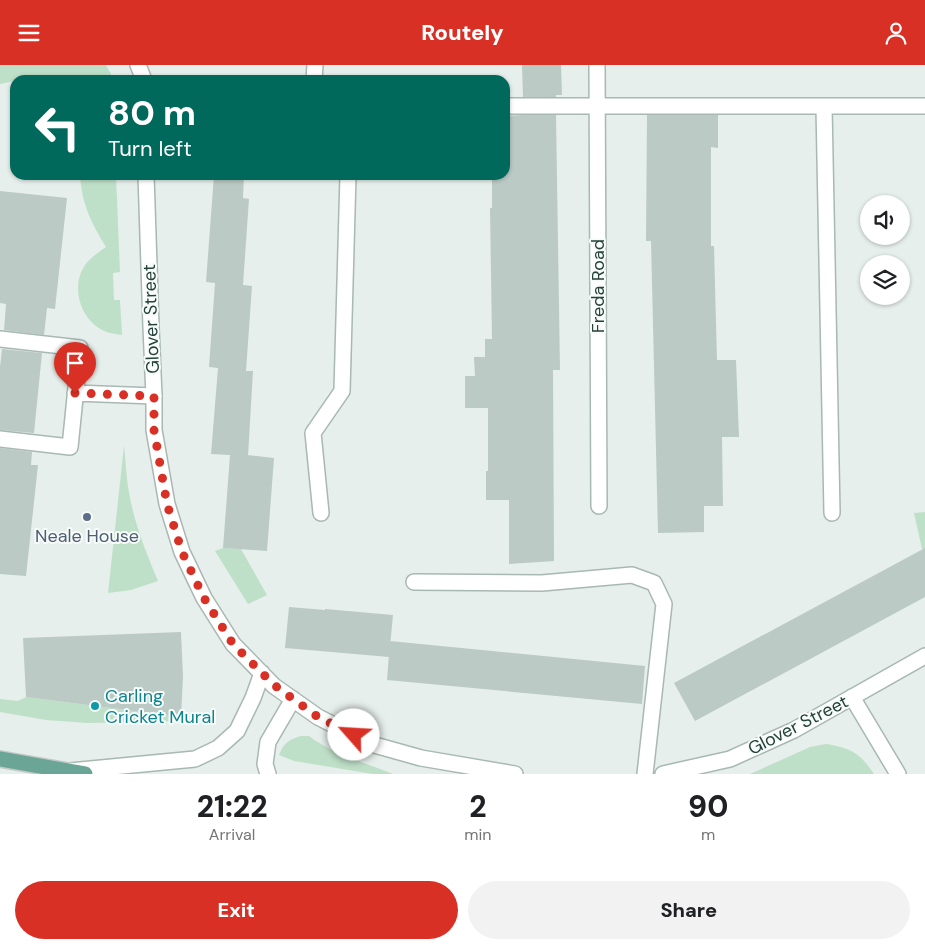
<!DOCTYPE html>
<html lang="en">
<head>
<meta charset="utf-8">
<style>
	:root { --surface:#fff; --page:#f2f2f2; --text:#202124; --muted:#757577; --accent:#d93025 }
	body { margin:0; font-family:"DM Sans",sans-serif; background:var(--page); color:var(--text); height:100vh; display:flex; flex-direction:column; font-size:19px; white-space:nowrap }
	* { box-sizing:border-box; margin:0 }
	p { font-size:16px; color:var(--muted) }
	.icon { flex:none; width:28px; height:28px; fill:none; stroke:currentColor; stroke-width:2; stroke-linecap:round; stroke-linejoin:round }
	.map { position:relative; height:709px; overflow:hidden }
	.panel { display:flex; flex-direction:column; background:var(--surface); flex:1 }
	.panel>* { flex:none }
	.banner { position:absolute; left:10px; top:10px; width:500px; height:105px; border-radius:15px; box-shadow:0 1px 4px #0004; background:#00695c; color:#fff; overflow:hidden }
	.fabs { position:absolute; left:860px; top:130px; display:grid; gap:10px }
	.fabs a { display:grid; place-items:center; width:50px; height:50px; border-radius:50%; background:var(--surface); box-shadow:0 1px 4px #0004; font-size:25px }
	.pin { position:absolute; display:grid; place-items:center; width:42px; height:42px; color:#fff; margin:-51px -21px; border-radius:50% 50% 50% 0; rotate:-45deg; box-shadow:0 0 5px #0007 }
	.pin .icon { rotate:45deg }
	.me { position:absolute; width:55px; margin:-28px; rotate:296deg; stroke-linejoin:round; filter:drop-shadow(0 0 4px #0008) }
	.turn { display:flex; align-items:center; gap:18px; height:105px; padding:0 15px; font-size:22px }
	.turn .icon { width:65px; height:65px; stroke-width:2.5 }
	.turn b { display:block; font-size:35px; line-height:42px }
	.eta { display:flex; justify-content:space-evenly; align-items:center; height:85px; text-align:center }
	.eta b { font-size:30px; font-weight:800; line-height:35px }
	.button { display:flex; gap:10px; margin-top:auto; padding:10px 15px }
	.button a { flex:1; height:58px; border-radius:30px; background:var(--accent); color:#fff; font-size:20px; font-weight:800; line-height:58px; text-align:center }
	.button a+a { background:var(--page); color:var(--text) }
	header { display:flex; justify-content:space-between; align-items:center; height:65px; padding:0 15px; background:var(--accent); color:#fff; font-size:22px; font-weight:800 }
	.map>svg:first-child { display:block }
	.green { fill:#bfe0c8 }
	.building { fill:#bbcac4 }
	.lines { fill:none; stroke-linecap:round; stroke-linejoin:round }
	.service-casing { stroke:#a8b8b2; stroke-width:18 }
	.minor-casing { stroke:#a8b8b2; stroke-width:18 }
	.primary-casing { stroke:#c2cac8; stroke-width:18 }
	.service { stroke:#fff; stroke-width:15 }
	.minor { stroke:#fff; stroke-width:15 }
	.primary { stroke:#6aa596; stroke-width:15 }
	.route { stroke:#d93025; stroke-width:9; stroke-dasharray:0 16.2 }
	.service-dot { fill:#5c6f8a; stroke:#f7fbf9; stroke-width:2 }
	.culture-dot { fill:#0f9aa8; stroke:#f7fbf9; stroke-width:2 }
	.labels { text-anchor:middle; stroke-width:4; stroke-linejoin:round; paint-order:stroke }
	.street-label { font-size:18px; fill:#24423a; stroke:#f7fbf9 }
	.service-label { font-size:18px; fill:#4e5e75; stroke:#f7fbf9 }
	.culture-label { font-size:18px; fill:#0d838f; stroke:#f7fbf9; text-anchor:start }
</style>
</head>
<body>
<header><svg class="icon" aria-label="menu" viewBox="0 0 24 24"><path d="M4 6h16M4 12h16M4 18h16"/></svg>Routely<svg class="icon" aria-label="person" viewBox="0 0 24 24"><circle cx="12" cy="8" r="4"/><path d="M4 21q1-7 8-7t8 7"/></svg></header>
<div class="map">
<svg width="925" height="709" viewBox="0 0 925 709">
	<rect width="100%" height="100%" fill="#e6efeb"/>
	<!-- green -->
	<path class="green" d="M0 0H106L111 9V15H15V16L0 19Z
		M80 110H116L120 207 113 208 114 235H120L122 270C113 269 103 267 96 261 78 247 72 219 85 200 91 192 98 188 106 182 91 157 82 140 80 110Z
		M124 381C126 396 126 412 129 427 134 458 146 487 158 516L131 525 108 528Z
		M925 447V489L922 484 914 448Z
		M223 483 241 484 267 530 248 539 215 486Z
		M26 632 181 652 180 656 88 658 46 655 0 647V634L18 636Z
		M301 671H309C332 689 366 698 393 709H373L294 696 279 690C283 679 289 674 301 671Z
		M826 679C851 683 860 688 874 709H750L810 682Z"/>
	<!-- building -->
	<path class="building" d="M522 0H561L562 30H556V32H523Z
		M523 50H556L560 305H553L554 496 509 499V435H486V406H488V343H465V311H475L474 292H485V274H492L490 143H492V110H505V51Z
		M647 50H718V83L711 82V181H714L717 295H736L739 372H722L723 441H704V467L658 468 651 176H646Z
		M214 110H244L243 133 249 134 243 220 252 221 246 306H253L248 391 247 390 274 393 267 486 223 483 230 390 211 389 218 303 209 302 215 218 206 217Z
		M0 126 67 133 55 244 47 243 44 270 4 265 6 239 0 238Z
		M2 284 42 288 34 368 0 365V302Z
		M0 383 32 387 31 400H38L26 511 0 509Z
		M925 483V532L695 656 674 618Z
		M289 542 325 545V544L393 550 389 592 285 583Z
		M181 567 183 611 181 652 26 632 23 573Z
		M390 576 645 601 642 639 387 615Z"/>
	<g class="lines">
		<defs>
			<path id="service" d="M314 15 315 0
				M505 41H925
				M824 42 832 448
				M0 274 80 283 70 382 0 374
				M75 328 154 331
				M321 448 313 368 342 326 348 110
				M414 517 542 518 632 510 654 518 664 539 645 709"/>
			<path id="minor" d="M138 0 144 15
				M597 0 599 441
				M146 110 151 262 154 331V365L167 439 182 487 204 533 233 579 274 621 318 652 371 679 421 693 515 709
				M852 632 898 709
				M70 706 195 694 218 683 237 666 253 633 262 608
				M268 709 265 699 268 677 293 634
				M663 709 730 694 794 665 925 591"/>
			<path id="primary" d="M0 694 85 709"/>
		</defs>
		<!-- service casing -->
		<use href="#service" class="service-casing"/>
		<!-- minor casing -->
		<use href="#minor" class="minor-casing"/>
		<!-- primary casing -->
		<use href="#primary" class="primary-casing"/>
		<!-- service -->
		<use href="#service" class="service"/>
		<!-- minor -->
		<use href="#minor" class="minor"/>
		<!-- primary -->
		<use href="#primary" class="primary"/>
	</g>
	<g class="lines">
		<!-- route -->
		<path class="route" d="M75 328 154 331V365L167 439 182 487 204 533 233 579 274 620 318 652 354 670"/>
	</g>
	<!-- markers -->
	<circle class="service-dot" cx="87" cy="452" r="5"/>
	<circle class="culture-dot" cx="95" cy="641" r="5"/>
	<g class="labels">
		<!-- street labels -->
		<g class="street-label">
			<text transform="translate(598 221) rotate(-90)" y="6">Freda Road</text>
			<text transform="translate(151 254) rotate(-92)" y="6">Glover Street</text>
			<text transform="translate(798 660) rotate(-27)" y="6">Glover Street</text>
		</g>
		<!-- service labels -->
		<g class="service-label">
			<text x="87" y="477">Neale House</text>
		</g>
		<!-- culture labels -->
		<g class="culture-label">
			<text x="105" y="637">Carling<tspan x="105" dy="21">Cricket Mural</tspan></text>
		</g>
	</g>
</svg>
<div class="fabs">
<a><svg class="icon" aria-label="sound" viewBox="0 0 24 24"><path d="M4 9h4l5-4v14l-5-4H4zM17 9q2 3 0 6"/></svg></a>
<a><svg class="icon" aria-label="layers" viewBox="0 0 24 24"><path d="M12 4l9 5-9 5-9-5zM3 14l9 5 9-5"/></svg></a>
</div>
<div class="pin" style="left:75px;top:328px;background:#d93025"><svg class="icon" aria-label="arrive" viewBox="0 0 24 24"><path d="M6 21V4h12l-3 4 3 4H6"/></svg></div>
<svg class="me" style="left:354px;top:670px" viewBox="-20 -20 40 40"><circle r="19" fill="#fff"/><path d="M0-13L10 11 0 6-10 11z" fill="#d93025"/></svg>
<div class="banner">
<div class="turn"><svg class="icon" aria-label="left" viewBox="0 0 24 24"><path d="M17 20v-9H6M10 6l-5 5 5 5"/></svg><div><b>80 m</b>Turn left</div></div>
</div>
</div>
<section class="panel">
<div class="eta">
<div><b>21:22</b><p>Arrival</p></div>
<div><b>2</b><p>min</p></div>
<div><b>90</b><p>m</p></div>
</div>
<div class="button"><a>Exit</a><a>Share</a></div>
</section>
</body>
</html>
